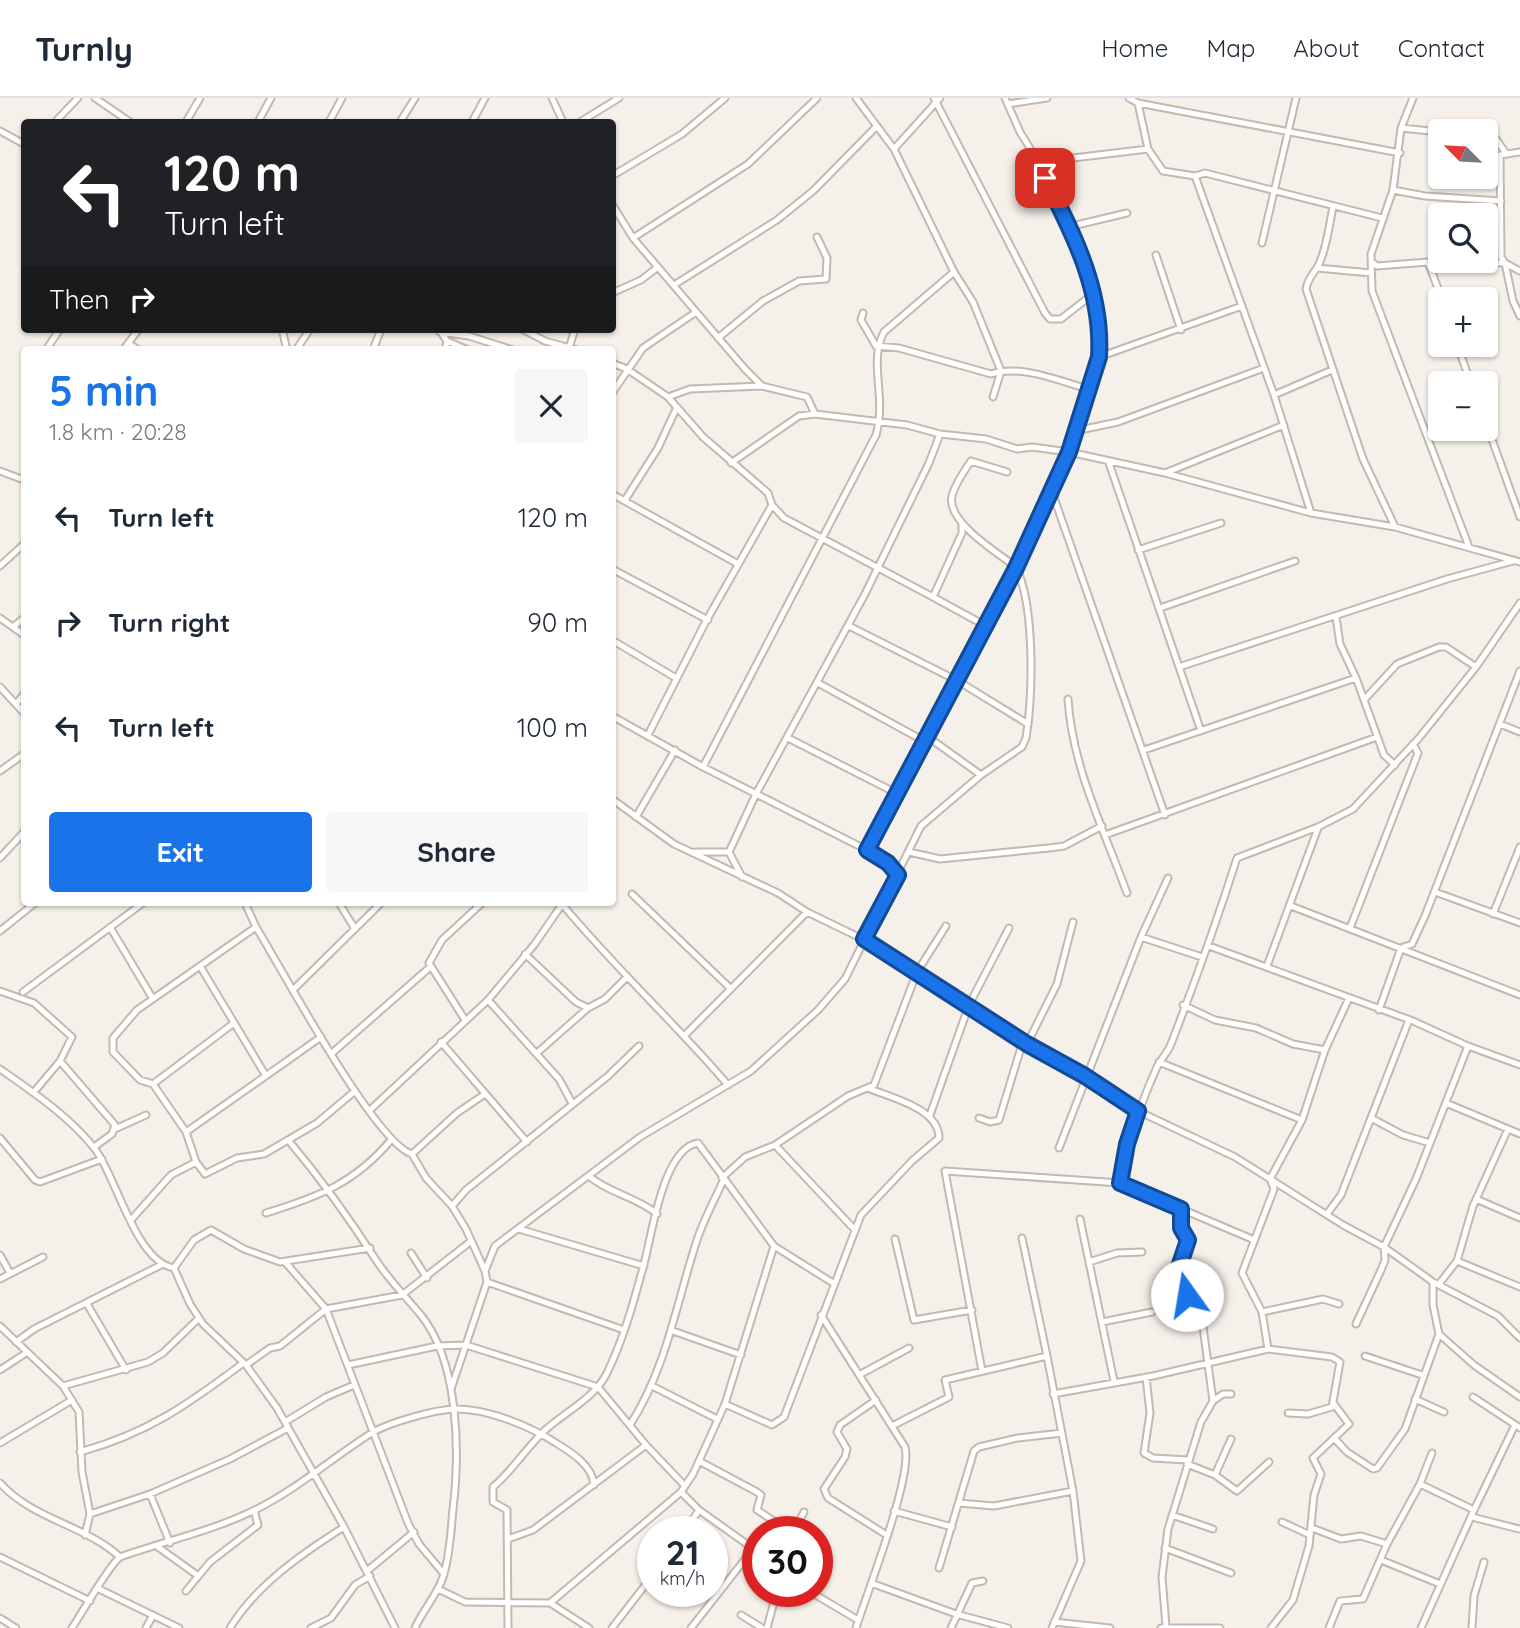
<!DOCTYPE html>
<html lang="en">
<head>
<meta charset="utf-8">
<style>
	:root { --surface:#fff; --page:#f6f6f7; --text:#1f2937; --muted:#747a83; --line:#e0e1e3; --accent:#1a73e8 }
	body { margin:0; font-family:Quicksand,sans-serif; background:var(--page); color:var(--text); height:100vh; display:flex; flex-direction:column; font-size:26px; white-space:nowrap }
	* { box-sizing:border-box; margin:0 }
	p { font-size:23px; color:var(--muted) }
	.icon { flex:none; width:38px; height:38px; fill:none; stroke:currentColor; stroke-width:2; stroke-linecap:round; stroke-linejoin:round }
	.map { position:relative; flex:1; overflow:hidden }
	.side { position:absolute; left:21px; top:248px; width:595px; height:560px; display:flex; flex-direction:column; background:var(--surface); border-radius:7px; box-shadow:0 2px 5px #0004 }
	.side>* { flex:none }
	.guide { position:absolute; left:21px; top:21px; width:595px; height:214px; border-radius:7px; box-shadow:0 2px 5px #0004; background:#202124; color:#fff; overflow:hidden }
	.needle { width:46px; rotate:294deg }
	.controls { position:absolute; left:1428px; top:21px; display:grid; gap:14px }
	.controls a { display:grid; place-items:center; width:70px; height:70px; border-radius:7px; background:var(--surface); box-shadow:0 2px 5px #0004; font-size:35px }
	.speed { position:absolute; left:637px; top:1418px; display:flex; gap:14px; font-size:35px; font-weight:700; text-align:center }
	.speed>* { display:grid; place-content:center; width:91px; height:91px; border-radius:50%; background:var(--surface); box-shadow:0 2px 5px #0004; line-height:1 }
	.speed small { font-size:18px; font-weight:400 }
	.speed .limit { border:10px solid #d22; background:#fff; color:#111 }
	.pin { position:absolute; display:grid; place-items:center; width:60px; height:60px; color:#fff; margin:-30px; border-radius:14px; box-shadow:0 4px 10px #0006 }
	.me { position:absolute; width:77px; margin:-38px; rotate:347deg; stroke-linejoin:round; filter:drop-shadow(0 0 5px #0008) }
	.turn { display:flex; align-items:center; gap:24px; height:147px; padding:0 28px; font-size:32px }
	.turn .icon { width:91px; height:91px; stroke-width:2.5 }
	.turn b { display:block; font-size:49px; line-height:60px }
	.then { display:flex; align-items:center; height:66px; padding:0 28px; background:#0003; gap:14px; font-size:26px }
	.round { display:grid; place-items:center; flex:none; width:74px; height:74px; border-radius:7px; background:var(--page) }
	.head { display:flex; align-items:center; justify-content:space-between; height:119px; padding:0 28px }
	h1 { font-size:42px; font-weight:800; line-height:52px; color:var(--accent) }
	.action { display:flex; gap:14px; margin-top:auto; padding:14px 28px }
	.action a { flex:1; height:80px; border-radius:7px; background:var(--accent); color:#fff; font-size:28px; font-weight:800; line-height:80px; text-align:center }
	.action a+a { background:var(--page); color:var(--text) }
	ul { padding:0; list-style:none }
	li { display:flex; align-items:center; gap:21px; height:105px; padding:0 28px }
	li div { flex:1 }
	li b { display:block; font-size:26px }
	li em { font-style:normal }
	header { display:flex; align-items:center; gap:42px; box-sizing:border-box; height:98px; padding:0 35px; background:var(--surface); border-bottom:2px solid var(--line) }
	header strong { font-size:33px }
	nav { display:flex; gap:38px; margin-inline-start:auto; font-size:24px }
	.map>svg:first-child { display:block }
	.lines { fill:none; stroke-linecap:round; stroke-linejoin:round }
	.minor-casing { stroke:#c3b9ae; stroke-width:9 }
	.minor { stroke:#fff; stroke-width:5 }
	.route-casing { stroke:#114b97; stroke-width:18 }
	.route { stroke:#1a73e8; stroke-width:12 }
</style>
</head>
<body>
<header>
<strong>Turnly</strong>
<nav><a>Home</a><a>Map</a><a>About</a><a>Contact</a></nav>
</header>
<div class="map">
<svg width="1520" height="1530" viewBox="0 0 1520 1530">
	<rect width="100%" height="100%" fill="#f5f0e9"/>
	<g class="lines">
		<defs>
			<path id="minor" d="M95 0 130 24
				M552 0 563 24
				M856 0 894 51 954 174 973 204 1001 273 993 299
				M934 0 1045 215 1050 221H1061L1093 196
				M1005 0 1020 34 1044 73 1084 160 1093 196 1099 259 1069 354 1165 375 1311 415 1395 429
				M1129 0 1138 5 1400 55
				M1413 0 1401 30 1393 92 1371 156 1372 193 1469 449
				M1138 5 1148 51 1163 73 1195 78
				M1008 6 1047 0
				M55 24 78 0
				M186 24 200 0
				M258 24 271 0
				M329 24 342 0
				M400 24 415 0
				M472 24 485 0
				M580 24 619 0
				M1401 30 1440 34
				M0 33 24 46
				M1486 40 1496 41 1505 54
				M894 51 940 0
				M1520 54 1500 57 1501 159 1505 165 1520 173
				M1040 64 1148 51
				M612 78 682 36 725 0
				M1393 92 1425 98 1501 103
				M612 106 633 140 745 271 762 288 807 299 815 316
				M1333 109C1329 128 1327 149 1319 166 1314 176 1308 179 1306 191L1363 361 1395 429 1520 464
				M1068 129 1127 115
				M633 140 748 66 817 0
				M1262 145 1296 0
				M1156 157 1181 232
				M1428 164 1442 201
				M1373 165 1377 168 1428 164 1505 165 1513 203 1520 218
				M1317 170 1371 175
				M674 187 777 122 813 93 877 28
				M612 195 641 182 658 169
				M863 215 861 222 876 248 899 250 991 276C1021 266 1059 283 1088 291
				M282 231 287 252
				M522 231 545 243 577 252
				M440 233 447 243 445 252
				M440 234 469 238 513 252
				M718 240 763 203 799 183 826 181 827 160 817 139
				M447 243 468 252
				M129 246 139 252
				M1457 247 1471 285
				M569 250 575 231
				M46 252 60 231
				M123 252 139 231
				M296 252 310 231
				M373 252 381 231
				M1099 259 1242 208
				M612 265 627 271 668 299 690 291 762 288
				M612 295 643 250 696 214
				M1274 297 1332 272
				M668 299 703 339 768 395 772 407 784 420 933 499 962 435V426
				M1486 325 1520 419
				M1075 333 1118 324 1264 270
				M1109 365 1201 633
				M0 373 24 382
				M1165 375 1284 327
				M1052 394 1165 717
				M612 396 738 466
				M625 402 658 350 677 309
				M1311 415 1274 297 1195 78 1205 75 1382 120
				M1138 452 1221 425
				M0 468 24 446
				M612 471 708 522
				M933 499 986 528 1016 469C998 455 946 424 952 398 955 386 964 373 971 363L1007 374
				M1160 510 1295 463
				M1336 519 1340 546 1356 580
				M0 520 24 537
				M849 528 958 583 1028 626
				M13 529 24 520
				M612 542 676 580
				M1179 569 1447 481 1513 463
				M818 585 926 644
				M0 589 24 615
				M1068 601C1072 668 1104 732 1127 795
				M1364 602 1397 566 1439 549H1446L1476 569
				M17 605 24 596
				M612 618 703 669 867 752 888 765 898 777
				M1500 626 1520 634
				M648 637 705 525 772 407
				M928 639 981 677
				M788 640 898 696
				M1144 652 1356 580 1384 657 1395 667
				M703 669 876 337C887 299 868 264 884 234L954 174
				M0 673 24 656
				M612 701 674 746 778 795 807 814 871 845 1027 946 1085 978 1138 1013 1235 1059 1343 1127 1384 1149 1433 1184 1498 1218 1520 1240
				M636 719 675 652
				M1105 737 1377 639
				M867 752 986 528
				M695 754H729
				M729 754 756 696 865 496 929 365 940 336
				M729 754 742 779
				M909 754 940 761 1049 750 1064 748 1102 728
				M0 760 24 734
				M1435 794 1520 825
				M632 796 731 891
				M245 805 256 829C281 870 375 1045 412 1056L426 1080 452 1108 466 1131 485 1173
				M339 805 355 831
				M562 806C614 869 675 925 728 987
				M1291 808 1520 897
				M1493 816 1520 749
				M110 829 153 901
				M256 829 137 912 113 940V954L140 982 153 986 186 1034 196 1064 205 1076 237 1060 264 1056 317 1025 355 993
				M1350 830 1418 655 1413 646
				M0 833 35 805
				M1141 839 1202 859
				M1209 848 1413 923 1468 948
				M525 856 576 904 588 910 605 901 627 879
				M200 868 266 978
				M1267 868 1318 730
				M294 891 381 805
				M0 893 34 905 72 939 60 963 34 994
				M23 894 143 805
				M488 902 559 981 572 1005
				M1183 907 1215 922 1256 930 1293 946 1325 952
				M1379 912 1401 850 1412 846 1425 818 1520 573
				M465 922 429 865 442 842 482 805
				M685 937 807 814
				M441 944 527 1044
				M1027 946 1057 886 1073 824
				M537 955 588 910
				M331 956 429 870
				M60 963 115 1027 112 1036 94 1049
				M1159 964 1302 1022
				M0 971C33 994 70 1019 95 1051 117 1080 135 1163 174 1170L190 1206 203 1226 246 1267 277 1310 344 1429 395 1530
				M153 986 234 925
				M1446 1005 1520 1036
				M370 1012 488 902 534 847 563 805
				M930 1017 969 907 1009 830
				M979 1020 990 1024 999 1022 1023 943
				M1371 1020 1403 1037 1430 1045
				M115 1031 146 1017
				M186 1034 321 939
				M0 1040 35 1082 40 1084 102 1061
				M289 1043C321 1081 349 1120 376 1162 389 1182 405 1198 420 1216 459 1263 460 1353 453 1411 451 1432 450 1458 443 1479 437 1497 423 1512 415 1530
				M775 1047 855 1132
				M1059 1050 1141 839 1168 780
				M412 1056 457 1015 485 996
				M590 1079C611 1096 637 1099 657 1116
				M722 1080 745 1059 775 1047 848 998 874 987 917 874 946 828
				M1120 1085C1127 1044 1140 1007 1157 969 1161 961 1168 954 1171 946 1195 884 1217 823 1237 760L1318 729 1353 711 1419 640 1476 569 1520 505
				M1476 1101 1520 1120
				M452 1108 466 1092 608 978 639 948
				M266 1115C318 1099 355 1085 391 1042
				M1327 1116 1341 1097 1409 922
				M1080 1121 1114 1283
				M131 1122 171 1077 196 1064
				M519 1131 644 1168
				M895 1141 914 1222 972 1212
				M411 1155 427 1180
				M0 1157 10 1175
				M1457 1163 1520 1189
				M285 1164 326 1211 408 1425 419 1446 444 1476
				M1089 1164 1117 1155 1142 1154
				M174 1170 194 1142 211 1132 244 1151 280 1164 370 1150
				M0 1181 43 1159
				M487 1184 624 1232
				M1439 1186 1457 1163 1473 1108 1508 1031
				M87 1206 126 1272
				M1262 1214 1323 1201 1339 1206
				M821 1217 905 1349C913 1379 867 1494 856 1530
				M1102 1224 1152 1214
				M1356 1226 1381 1172 1385 1162 1384 1149 1416 1081 1468 948 1520 967
				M0 1228 63 1288 79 1314 82 1374 90 1416 85 1437
				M673 1233 741 1257
				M1439 1236 1474 1267 1520 1299
				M16 1244 34 1231 163 1166
				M1268 1251 1332 1259 1340 1264 1332 1309 1308 1316 1288 1315
				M1047 1258 1073 1393 1081 1463 1052 1530
				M1365 1258 1422 1277
				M246 1267 270 1250 280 1248 326 1211 402 1197 470 1144
				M348 1267 437 1248 466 1247 598 1289 646 1347 533 1432 508 1441
				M0 1272 26 1255
				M982 1273 945 1073 1120 1085 1252 1141
				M859 1277 909 1250
				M1146 1279 1150 1315 1144 1355 1153 1360 1188 1362
				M63 1288 148 1264 163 1255 199 1220
				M652 1288 717 1321
				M451 1291 487 1184 485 1173 495 1148 640 1039 751 973 818 912 845 881 921 728 981 677 1022 649 1026 640C1033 597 1035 508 1016 469L1069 354 1032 349 1017 351 986 341 940 336 907 327 815 316 799 318 731 365
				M1053 1296 1153 1278 1268 1251 1262 1214 1242 1175 1274 1091 1270 1081 1302 1022 1325 952 1349 900
				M1473 1299 1520 1330
				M1415 1301 1444 1314
				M876 1302 840 1327 837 1334 847 1351 845 1359 824 1391 828 1400 885 1436
				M1213 1303 1223 1296H1231
				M725 1306 772 1327 784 1319 861 1117 912 1063 939 1040C939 1010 891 1000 868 990
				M285 1324 326 1299 354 1287
				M630 1327C667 1269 676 1206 697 1142 704 1121 714 1103 723 1083
				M892 1328 949 1299 945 1282 1047 1258 1022 1140
				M1334 1340 1347 1354 1373 1371 1377 1370 1405 1331 1439 1236 1433 1207V1184
				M0 1345 72 1302
				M646 1347 685 1388
				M80 1354C148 1335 187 1307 242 1266
				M699 1363 757 1394 761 1397 757 1412 789 1433
				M1187 1366 1215 1377 1237 1393 1269 1364
				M1215 1377 1231 1341
				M0 1385C32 1421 85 1427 120 1459 165 1443 212 1433 255 1412 297 1391 331 1361 370 1336 387 1325 436 1311 457 1311 488 1311 530 1328 556 1345 571 1354 593 1368 594 1387
				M1420 1386 1474 1412 1421 1530
				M150 1396 170 1445
				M959 1405 994 1408 1073 1393
				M699 1412 758 1454
				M1474 1412 1515 1327
				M894 1413 952 1429
				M90 1416 150 1396 230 1361 288 1330
				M1172 1417 1213 1431
				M1472 1419 1519 1431
				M1282 1424 1310 1437
				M1312 1430 1341 1441 1361 1438 1387 1446 1420 1386 1432 1355
				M685 1433 699 1412 681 1394 693 1376 725 1306 774 1148
				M794 1433 804 1414
				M158 1449 197 1477
				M1165 1450 1231 1475
				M0 1459 90 1503
				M1381 1462 1440 1486
				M939 1470 974 1353 979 1349 1018 1340 1062 1335
				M367 1473 414 1434
				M871 1485 956 1516 1008 1530
				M99 1491 179 1530
				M438 1491 465 1504 550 1505 681 1394
				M186 1493 210 1464 258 1427 254 1412
				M809 1493 858 1522
				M550 1505 589 1530
				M741 1517 762 1530
				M0 1520 16 1530
				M1054 1524 1110 1530
				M1166 1529 1162 1479 1168 1431 1201 1324 1213 1303 1203 1229 1197 1213 1176 1178 1188 1142 1181 1130V1111
				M72 1530C82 1515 109 1467 120 1459
				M146 1530 153 1517
				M230 1530C256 1487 303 1455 344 1429
				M311 1530 331 1520 355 1487 370 1478
				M508 1530 507 1412 493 1404V1389C512 1373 525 1352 543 1334 562 1316 593 1301 606 1277 623 1243 634 1203 644 1166 652 1137 663 1050 698 1045L774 1148 833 1185
				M612 1530 653 1477
				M691 1530 753 1451
				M767 1530 777 1493
				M951 1530 972 1485 983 1483
				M1161 1530H1220
				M1271 1530 1293 1502 1309 1448 1314 1397 1321 1376 1313 1360 1349 1326 1334 1306
				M1329 1530 1340 1503 1363 1501 1387 1446
				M1472 1530 1474 1498 1484 1464"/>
		</defs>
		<!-- minor casing -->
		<use href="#minor" class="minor-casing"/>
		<!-- minor -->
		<use href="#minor" class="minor"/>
	</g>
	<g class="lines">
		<defs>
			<path id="route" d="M1045 80C1074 137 1103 194 1099 259L1069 354 1016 470 867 752 888 765 898 777 864 841 1027 946 1085 978 1138 1013 1127 1046 1120 1085 1181 1111V1130L1188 1142 1176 1178 1187 1197"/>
		</defs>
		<!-- route casing -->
		<use href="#route" class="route-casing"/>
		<!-- route -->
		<use href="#route" class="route"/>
	</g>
</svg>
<div class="controls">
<a><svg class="needle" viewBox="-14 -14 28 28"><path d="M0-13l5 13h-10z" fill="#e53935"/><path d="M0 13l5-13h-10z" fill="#747a83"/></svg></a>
<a><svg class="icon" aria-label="search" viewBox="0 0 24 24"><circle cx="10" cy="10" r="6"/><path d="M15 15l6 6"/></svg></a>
<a>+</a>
<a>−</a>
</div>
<div class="speed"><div>21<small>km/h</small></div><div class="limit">30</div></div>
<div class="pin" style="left:1045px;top:80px;background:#d93025"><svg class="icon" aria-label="arrive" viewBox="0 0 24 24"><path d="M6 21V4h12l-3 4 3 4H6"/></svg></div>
<svg class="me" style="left:1187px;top:1197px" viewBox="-20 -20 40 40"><circle r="19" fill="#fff"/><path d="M0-13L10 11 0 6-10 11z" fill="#1a73e8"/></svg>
<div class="guide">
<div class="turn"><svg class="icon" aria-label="left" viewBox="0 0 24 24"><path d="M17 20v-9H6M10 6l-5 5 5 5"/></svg><div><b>120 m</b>Turn left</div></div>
<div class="then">Then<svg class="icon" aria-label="right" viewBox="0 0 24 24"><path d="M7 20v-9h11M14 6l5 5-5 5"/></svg></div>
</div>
<section class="side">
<div class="head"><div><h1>5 min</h1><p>1.8 km · 20:28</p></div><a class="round"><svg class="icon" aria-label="close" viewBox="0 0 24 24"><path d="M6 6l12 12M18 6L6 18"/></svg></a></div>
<ul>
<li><svg class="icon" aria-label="left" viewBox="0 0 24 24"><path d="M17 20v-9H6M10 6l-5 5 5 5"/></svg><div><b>Turn left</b></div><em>120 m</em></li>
<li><svg class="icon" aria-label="right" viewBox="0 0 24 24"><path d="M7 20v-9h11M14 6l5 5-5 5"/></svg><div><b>Turn right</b></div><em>90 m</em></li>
<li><svg class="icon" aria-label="left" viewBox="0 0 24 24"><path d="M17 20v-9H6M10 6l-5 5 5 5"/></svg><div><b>Turn left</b></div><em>100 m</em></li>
</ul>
<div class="action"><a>Exit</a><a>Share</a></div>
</section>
</div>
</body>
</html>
